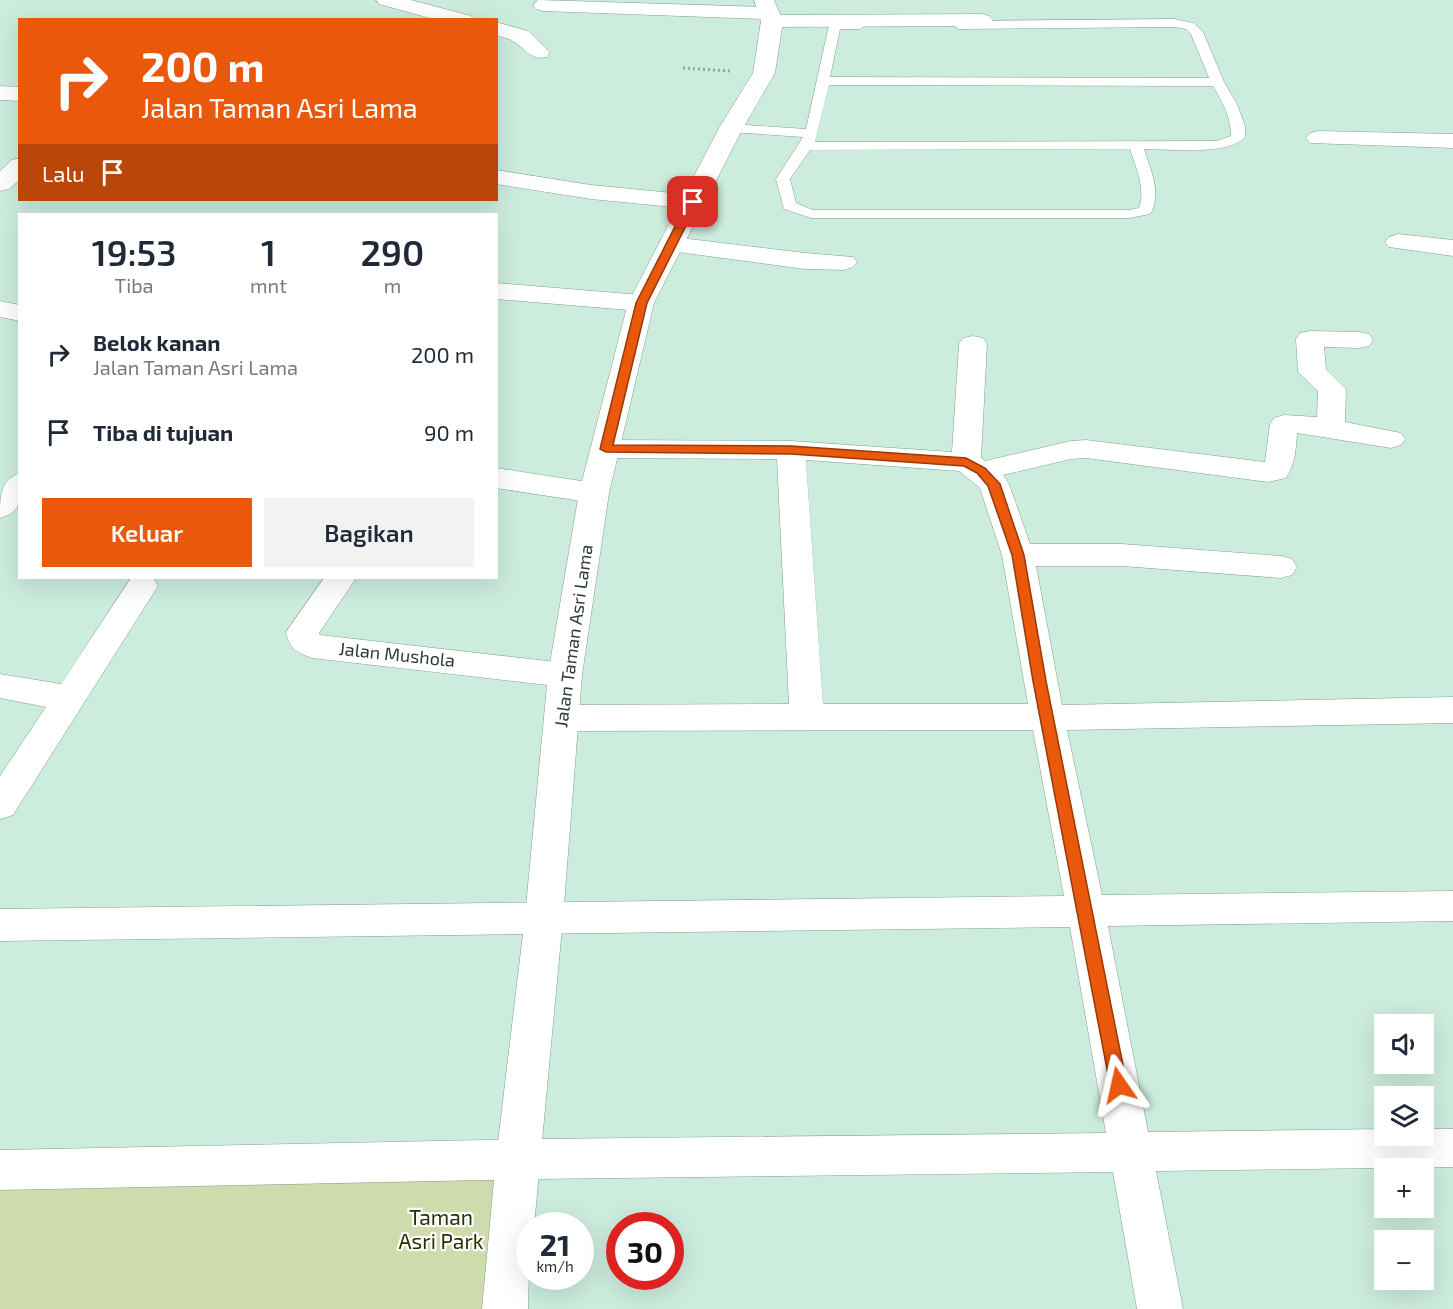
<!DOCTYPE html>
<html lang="id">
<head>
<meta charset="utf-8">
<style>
	:root { --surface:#fff; --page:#f2f2f3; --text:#1f2937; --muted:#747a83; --accent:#ea580c }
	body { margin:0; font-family:"Exo 2",sans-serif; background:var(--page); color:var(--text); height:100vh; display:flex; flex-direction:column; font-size:22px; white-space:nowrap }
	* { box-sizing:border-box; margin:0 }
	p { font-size:20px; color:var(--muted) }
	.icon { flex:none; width:33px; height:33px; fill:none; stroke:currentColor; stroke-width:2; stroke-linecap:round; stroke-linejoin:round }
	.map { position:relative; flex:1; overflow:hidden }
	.sheet { position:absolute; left:18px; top:213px; width:480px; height:366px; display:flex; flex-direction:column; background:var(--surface); border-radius:0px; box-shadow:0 6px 24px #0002 }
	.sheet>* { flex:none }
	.top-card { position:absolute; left:18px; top:18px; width:480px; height:183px; border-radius:0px; box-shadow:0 6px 24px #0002; background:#ea580c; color:#fff; overflow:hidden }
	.buttons { position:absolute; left:1374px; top:1014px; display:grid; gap:12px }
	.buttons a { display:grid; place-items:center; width:60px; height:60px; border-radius:0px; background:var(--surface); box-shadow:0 6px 24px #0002; font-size:30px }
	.speed { position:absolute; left:516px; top:1212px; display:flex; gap:12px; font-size:30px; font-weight:700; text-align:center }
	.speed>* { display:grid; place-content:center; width:78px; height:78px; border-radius:50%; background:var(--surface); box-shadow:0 6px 24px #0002; line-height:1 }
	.speed small { font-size:15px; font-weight:400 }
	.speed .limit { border:9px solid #d22; background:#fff; color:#111 }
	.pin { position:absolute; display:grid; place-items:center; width:51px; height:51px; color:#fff; margin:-26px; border-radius:12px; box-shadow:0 3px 9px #0006 }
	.me { position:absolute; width:66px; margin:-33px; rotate:349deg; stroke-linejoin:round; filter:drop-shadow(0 0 4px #0008) }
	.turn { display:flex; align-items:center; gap:21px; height:126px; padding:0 24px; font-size:27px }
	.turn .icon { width:78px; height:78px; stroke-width:2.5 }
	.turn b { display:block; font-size:42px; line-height:51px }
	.then { display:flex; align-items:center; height:57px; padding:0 24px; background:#0003; gap:12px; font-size:22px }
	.eta { display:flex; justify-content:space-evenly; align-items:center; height:102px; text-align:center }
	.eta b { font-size:36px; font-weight:600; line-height:42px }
	.cta { display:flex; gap:12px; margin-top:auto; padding:12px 24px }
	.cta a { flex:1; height:69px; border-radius:0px; background:var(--accent); color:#fff; font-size:24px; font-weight:600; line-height:69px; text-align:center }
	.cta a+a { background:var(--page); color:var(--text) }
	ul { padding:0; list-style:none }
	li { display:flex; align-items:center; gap:18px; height:78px; padding:0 24px }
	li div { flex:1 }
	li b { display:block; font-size:22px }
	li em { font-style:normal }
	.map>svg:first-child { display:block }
	.green { fill:#cedcad }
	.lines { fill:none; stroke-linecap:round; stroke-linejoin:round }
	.lane-casing { stroke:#819e91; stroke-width:1 }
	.street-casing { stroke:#819e91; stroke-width:1 }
	.secondary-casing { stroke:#819e91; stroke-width:1 }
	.path { stroke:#8da59a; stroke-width:3; stroke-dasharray:2 3; stroke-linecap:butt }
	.lane { fill:#fff; fill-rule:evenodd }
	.street { fill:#fff; fill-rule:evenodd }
	.secondary { fill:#fff; fill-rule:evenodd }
	.route { fill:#ea580c; stroke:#983908; stroke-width:1.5 }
	.labels { text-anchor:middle; stroke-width:4.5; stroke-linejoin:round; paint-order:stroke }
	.street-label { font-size:18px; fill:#2f3c36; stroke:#fff }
	.near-park-label { font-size:21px; fill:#263001; stroke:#fff }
</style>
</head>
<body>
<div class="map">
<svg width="1453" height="1309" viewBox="0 0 1453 1309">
	<rect width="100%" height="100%" fill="#ccecdd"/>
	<!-- green -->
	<path class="green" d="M524 1150 515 1309H0V1167Z"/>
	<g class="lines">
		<defs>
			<path id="lane" d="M1174 19 1194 23 1203 32 1224 82 1237 104 1245 126V137C1229 156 1168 149 1144 149 1150 169 1161 190 1152 211L1150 214 1129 218H811L784 209 776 179 803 137 731 132 724 128 731 124 806 129 829 25C836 19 859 19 866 25L860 29H840L830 77 1209 78 1191 34 1186 29 1174 27 959 29 953 25 959 21ZM829 85 1213 86C1222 101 1231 117 1231 136L1216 141 815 142ZM1130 149C1136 168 1146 189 1139 208L1129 210H813L796 203 790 179 810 150Z"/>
			<path id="street" d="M376 0H411L471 16 474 20H437L379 4Z
				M538 0 768 7 775 9 777 15 982 14 989 16 993 20 989 24 982 26 772 27 765 25 763 19 543 11 536 9 533 5Z
				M496 22 528 31 550 52 547 57C529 61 525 47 511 40 507 38 501 37 496 35Z
				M0 86 20 87V101L0 100Z
				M1318 131 1453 134V148L1310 143 1306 138 1310 133Z
				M20 158V179L9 189 0 191V171L12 160Z
				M496 170 591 185 693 195 702 197 705 202 702 207 693 209 591 199 496 184Z
				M1398 234 1453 240V256L1389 247 1385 242 1389 237Z
				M672 237 805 253 853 257 857 262 853 267 844 270 805 269 663 250 659 245 663 240Z
				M496 283 641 295 650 297 654 303 650 309 641 311 496 299Z
				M0 301 20 305V321L0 317Z
				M1310 331 1359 332 1369 334 1373 340 1369 346 1359 348 1324 347 1326 369 1346 389 1345 422 1401 433 1405 439 1401 445 1391 448 1297 433C1296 449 1295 464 1286 478L1268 482 1086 458 1071 459 1003 475 1009 484 1030 544H1122L1281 556 1292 559 1297 567 1292 575 1281 578 1122 566H1036L1062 705 1453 697V723L1067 730 1102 895 1453 891V921L1108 926 1148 1132 1384 1129V1136H1424V1129H1453V1167L1156 1171 1183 1309H1137L1113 1172 537 1179 0 1190V1150L537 1139 1106 1133 1070 927 0 941V909L1064 896 1033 730 562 731 550 727 545 718 550 709 562 705 789 704 777 459 606 458 596 456 591 449 596 442 606 440 791 441 952 452 959 344 963 338 973 336 983 338 987 344 981 458 985 461 1071 441 1086 440 1265 462 1270 424 1274 418 1284 415 1317 417 1318 391 1298 372 1296 339 1300 333ZM806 460 959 471 980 488 1002 555 1028 704H823Z
				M496 468 594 483 605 486 609 493 605 500 594 503 496 488Z
				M20 473C20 495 25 511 0 518 0 497 0 480 20 473Z
				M131 578H153L158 586 13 815 0 819V776L46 707 0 698V674L61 684Z
				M324 578H356L319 633 320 635 565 663 577 666 582 675 577 684 565 687 312 658C297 653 289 648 286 632Z"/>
			<path id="secondary" d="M754 0H774L783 21 775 73 743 128 654 303 609 493 582 675 563 917 534 1226H530L528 1309H482L496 1159 525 917 548 675 579 493 628 303 719 128 753 73 761 21Z"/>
		</defs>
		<!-- lane casing -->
		<use href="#lane" class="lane-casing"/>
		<!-- street casing -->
		<use href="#street" class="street-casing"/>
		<!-- secondary casing -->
		<use href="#secondary" class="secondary-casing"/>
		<!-- path -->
		<path class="path" d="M683 68 730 71"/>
		<!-- lane -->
		<use href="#lane" class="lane"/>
		<!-- street -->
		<use href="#street" class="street"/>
		<!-- secondary -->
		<use href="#secondary" class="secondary"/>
	</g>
	<!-- route -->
	<path class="route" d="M689 199 698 202 647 303 613 445 791 446 966 458 985 468 1000 484 1024 555 1046 681 1127 1085 1125 1091 1119 1093 1113 1091 1110 1085 1033 681 1012 555 988 486 977 473 964 466 791 454 606 452 600 449 636 303Z"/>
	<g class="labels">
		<!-- street labels -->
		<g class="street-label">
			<text transform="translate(574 636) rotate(-82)" y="6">Jalan Taman Asri Lama</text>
			<text transform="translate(397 655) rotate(6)" y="6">Jalan Mushola</text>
		</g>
		<!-- near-park labels -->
		<g class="near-park-label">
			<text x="441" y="1225">Taman<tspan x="441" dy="24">Asri Park</tspan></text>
		</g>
	</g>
</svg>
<div class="buttons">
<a><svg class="icon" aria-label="sound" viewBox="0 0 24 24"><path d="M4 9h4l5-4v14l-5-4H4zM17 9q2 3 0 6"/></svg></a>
<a><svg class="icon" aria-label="layers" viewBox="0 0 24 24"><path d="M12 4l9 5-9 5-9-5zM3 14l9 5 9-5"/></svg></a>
<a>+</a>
<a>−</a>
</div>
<div class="speed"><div>21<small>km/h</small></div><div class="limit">30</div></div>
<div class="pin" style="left:693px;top:202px;background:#d93025"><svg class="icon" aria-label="arrive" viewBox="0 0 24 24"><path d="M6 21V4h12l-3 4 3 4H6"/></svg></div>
<svg class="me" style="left:1119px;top:1085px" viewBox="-20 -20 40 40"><path d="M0-17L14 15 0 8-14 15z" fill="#ea580c" stroke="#fff" stroke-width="4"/></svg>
<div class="top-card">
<div class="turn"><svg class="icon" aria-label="right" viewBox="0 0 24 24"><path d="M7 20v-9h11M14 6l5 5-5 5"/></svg><div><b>200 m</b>Jalan Taman Asri Lama</div></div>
<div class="then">Lalu<svg class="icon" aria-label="arrive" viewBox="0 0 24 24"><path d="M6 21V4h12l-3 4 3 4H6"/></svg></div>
</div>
<section class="sheet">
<div class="eta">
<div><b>19:53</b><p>Tiba</p></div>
<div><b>1</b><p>mnt</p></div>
<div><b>290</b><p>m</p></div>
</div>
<ul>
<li><svg class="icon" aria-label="right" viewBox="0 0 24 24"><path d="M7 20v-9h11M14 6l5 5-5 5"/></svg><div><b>Belok kanan</b><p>Jalan Taman Asri Lama</p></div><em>200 m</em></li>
<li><svg class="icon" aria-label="arrive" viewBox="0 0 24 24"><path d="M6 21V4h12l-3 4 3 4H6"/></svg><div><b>Tiba di tujuan</b></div><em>90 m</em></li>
</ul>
<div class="cta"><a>Keluar</a><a>Bagikan</a></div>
</section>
</div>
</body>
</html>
